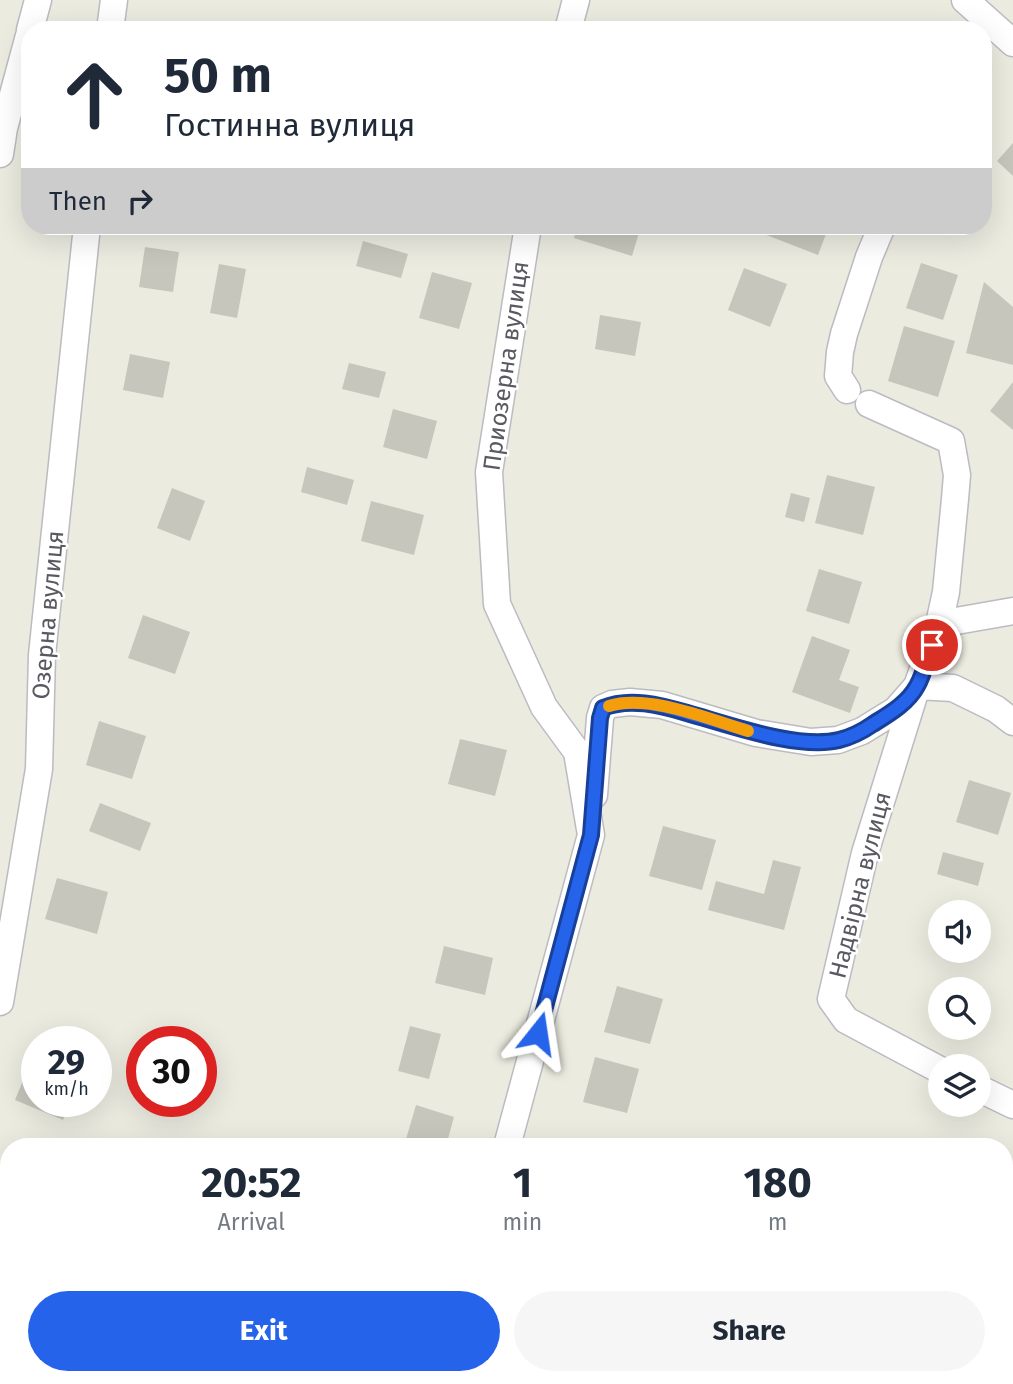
<!DOCTYPE html>
<html lang="en">
<head>
<meta charset="utf-8">
<style>
	:root { --surface:#fff; --page:#f6f6f7; --text:#1f2937; --muted:#747a83; --accent:#2563eb }
	body { margin:0; font-family:"Fira Sans",sans-serif; background:var(--page); color:var(--text); height:100vh; display:flex; flex-direction:column; font-size:26px; white-space:nowrap }
	* { box-sizing:border-box; margin:0 }
	p { font-size:23px; color:var(--muted) }
	.icon { flex:none; width:38px; height:38px; fill:none; stroke:currentColor; stroke-width:2; stroke-linecap:round; stroke-linejoin:round }
	.map { position:relative; flex:1; overflow:hidden }
	.drawer { position:absolute; left:0px; top:1138px; width:1013px; height:247px; display:flex; flex-direction:column; background:var(--surface); border-radius:28px 28px 0 0; box-shadow:0 7px 28px #0002 }
	.drawer>* { flex:none }
	.banner { position:absolute; left:21px; top:21px; width:971px; height:214px; border-radius:28px; box-shadow:0 7px 28px #0002; background:#fff; color:var(--text); overflow:hidden }
	.controls { position:absolute; left:928px; top:900px; display:grid; gap:14px }
	.controls a { display:grid; place-items:center; width:63px; height:63px; border-radius:50%; background:var(--surface); box-shadow:0 7px 28px #0002; font-size:35px }
	.speed { position:absolute; left:21px; top:1026px; display:flex; gap:14px; font-size:35px; font-weight:700; text-align:center }
	.speed>* { display:grid; place-content:center; width:91px; height:91px; border-radius:50%; background:var(--surface); box-shadow:0 7px 28px #0002; line-height:1 }
	.speed small { font-size:18px; font-weight:400 }
	.speed .limit { border:10px solid #d22; background:#fff; color:#111 }
	.pin { position:absolute; display:grid; place-items:center; width:60px; height:60px; color:#fff; margin:-30px; border:4px solid #fff; border-radius:50%; box-shadow:0 2px 7px #0007 }
	.me { position:absolute; width:77px; margin:-38px; rotate:15deg; stroke-linejoin:round; filter:drop-shadow(0 0 5px #0008) }
	.turn { display:flex; align-items:center; gap:24px; height:147px; padding:0 28px; font-size:32px }
	.turn .icon { width:91px; height:91px; stroke-width:2.5 }
	.turn b { display:block; font-size:49px; line-height:60px }
	.then { display:flex; align-items:center; height:66px; padding:0 28px; background:#0003; gap:14px; font-size:26px }
	.eta { display:flex; justify-content:space-evenly; align-items:center; height:119px; text-align:center }
	.eta b { font-size:42px; font-weight:700; line-height:49px }
	.cta { display:flex; gap:14px; margin-top:auto; padding:14px 28px }
	.cta a { flex:1; height:80px; border-radius:42px; background:var(--accent); color:#fff; font-size:28px; font-weight:700; line-height:80px; text-align:center }
	.cta a+a { background:var(--page); color:var(--text) }
	.map>svg:first-child { display:block }
	.building { fill:#c6c6bc }
	.lines { fill:none; stroke-linecap:round; stroke-linejoin:round }
	.minor-casing { stroke:#bbbbc2; stroke-width:29 }
	.minor { stroke:#fff; stroke-width:26 }
	.route-casing { stroke:#184099; stroke-width:18 }
	.route { stroke:#2563eb; stroke-width:12 }
	.slow { stroke:#f59e0b; stroke-width:12 }
	.labels { text-anchor:middle; stroke-width:5; stroke-linejoin:round; paint-order:stroke }
	.street-label { font-size:24px; fill:#595a61; stroke:#fff }
</style>
</head>
<body>
<div class="map">
<svg width="1013" height="1384" viewBox="0 0 1013 1384">
	<rect width="100%" height="100%" fill="#ebebe0"/>
	<!-- building -->
	<path class="building" d="M1013 143V176L997 161Z
		M577 226H641L632 256 574 238Z
		M756 226H829L818 255 754 230Z
		M363 241 408 254 401 278 356 266Z
		M145 247 179 252 173 292 139 287Z
		M921 263 958 275 943 320 906 308Z
		M219 264 246 269 237 318 210 313Z
		M744 268 787 284 770 327 728 310Z
		M432 272 472 283 459 329 419 318Z
		M984 282 1013 307V365L966 353Z
		M600 315 641 322 635 356 595 349Z
		M904 326 955 341 938 397 888 381Z
		M130 354 170 362 163 398 123 390Z
		M349 363 386 372 379 398 342 389Z
		M1013 382V430L990 411Z
		M393 409 437 421 427 459 383 447Z
		M307 467 354 480 347 505 301 492Z
		M827 475 875 487 863 535 815 523Z
		M172 488 205 501 190 541 157 528Z
		M791 493 810 498 804 522 785 517Z
		M371 501 424 515 414 555 361 541Z
		M819 569 862 582 849 624 806 611Z
		M143 615 190 632 175 674 128 658Z
		M812 636 850 650 839 680 859 687 850 713 792 692Z
		M99 721 146 736 132 779 86 765Z
		M460 739 507 750 495 796 448 784Z
		M969 780 1011 793 998 835 956 822Z
		M100 803 151 823 140 851 89 831Z
		M663 826 716 840 702 890 649 876Z
		M943 852 984 863 978 886 937 874Z
		M773 860 801 867 784 930 708 910 716 881 764 894Z
		M57 878 108 892 97 934 45 919Z
		M444 946 493 958 485 995 435 983Z
		M617 986 663 999 650 1044 604 1032Z
		M410 1026 441 1034 429 1079 398 1071Z
		M595 1057 639 1069 627 1113 583 1102Z
		M31 1061 37 1064V1101H71L63 1120 15 1100Z
		M416 1105 454 1117 446 1146H404Z
		M0 1250 9 1253V1290L0 1287Z
		M242 1376H271L270 1384H241Z"/>
	<g class="lines">
		<defs>
			<path id="minor" d="M965 0 1013 43
				M30 30 38 0
				M110 30 114 0
				M568 30 576 0
				M0 154 4 128 30 32
				M847 390 838 376 840 352 844 334 869 257 882 226
				M939 624 1013 611
				M594 795 600 718 603 708 612 704 630 702 662 705 756 733 811 742 838 740 862 731 896 710 917 686 939 624 946 592 955 499 957 475 951 441 869 404
				M0 1002 39 769 42 655 87 226
				M940 1070 846 1020 831 999 865 853 917 686 953 688 996 709 1013 722
				M978 1088 1013 1105
				M507 1146 591 835 577 752 544 707 497 604 489 472 528 226
				M444 1384 447 1376"/>
		</defs>
		<!-- minor casing -->
		<use href="#minor" class="minor-casing"/>
		<!-- minor -->
		<use href="#minor" class="minor"/>
	</g>
	<g class="lines">
		<defs>
			<path id="route" d="M538 1033 591 835 600 718 603 708C629 697 660 705 687 713 727 724 798 750 839 740 851 737 863 731 873 724 889 714 908 703 917 686 924 674 927 658 932 645"/>
		</defs>
		<!-- route casing -->
		<use href="#route" class="route-casing"/>
		<!-- route -->
		<use href="#route" class="route"/>
		<!-- slow -->
		<path class="slow" d="M609 706C649 694 708 719 748 731"/>
	</g>
	<g class="labels">
		<!-- street labels -->
		<g class="street-label">
			<text transform="translate(506 366) rotate(-82)" y="8">Приозерна вулиця</text>
			<text transform="translate(48 615) rotate(-85)" y="8">Озерна вулиця</text>
			<text transform="translate(860 885) rotate(-76)" y="8">Надвірна вулиця</text>
		</g>
	</g>
</svg>
<div class="controls">
<a><svg class="icon" aria-label="sound" viewBox="0 0 24 24"><path d="M4 9h4l5-4v14l-5-4H4zM17 9q2 3 0 6"/></svg></a>
<a><svg class="icon" aria-label="search" viewBox="0 0 24 24"><circle cx="10" cy="10" r="6"/><path d="M15 15l6 6"/></svg></a>
<a><svg class="icon" aria-label="layers" viewBox="0 0 24 24"><path d="M12 4l9 5-9 5-9-5zM3 14l9 5 9-5"/></svg></a>
</div>
<div class="speed"><div>29<small>km/h</small></div><div class="limit">30</div></div>
<div class="pin" style="left:932px;top:645px;background:#d93025"><svg class="icon" aria-label="arrive" viewBox="0 0 24 24"><path d="M6 21V4h12l-3 4 3 4H6"/></svg></div>
<svg class="me" style="left:538px;top:1033px" viewBox="-20 -20 40 40"><path d="M0-17L14 15 0 8-14 15z" fill="#2563eb" stroke="#fff" stroke-width="4"/></svg>
<div class="banner">
<div class="turn"><svg class="icon" aria-label="ahead" viewBox="0 0 24 24"><path d="M12 20V5M6 11l6-6 6 6"/></svg><div><b>50 m</b>Гостинна вулиця</div></div>
<div class="then">Then<svg class="icon" aria-label="right" viewBox="0 0 24 24"><path d="M7 20v-9h11M14 6l5 5-5 5"/></svg></div>
</div>
<section class="drawer">
<div class="eta">
<div><b>20:52</b><p>Arrival</p></div>
<div><b>1</b><p>min</p></div>
<div><b>180</b><p>m</p></div>
</div>
<div class="cta"><a>Exit</a><a>Share</a></div>
</section>
</div>
</body>
</html>
